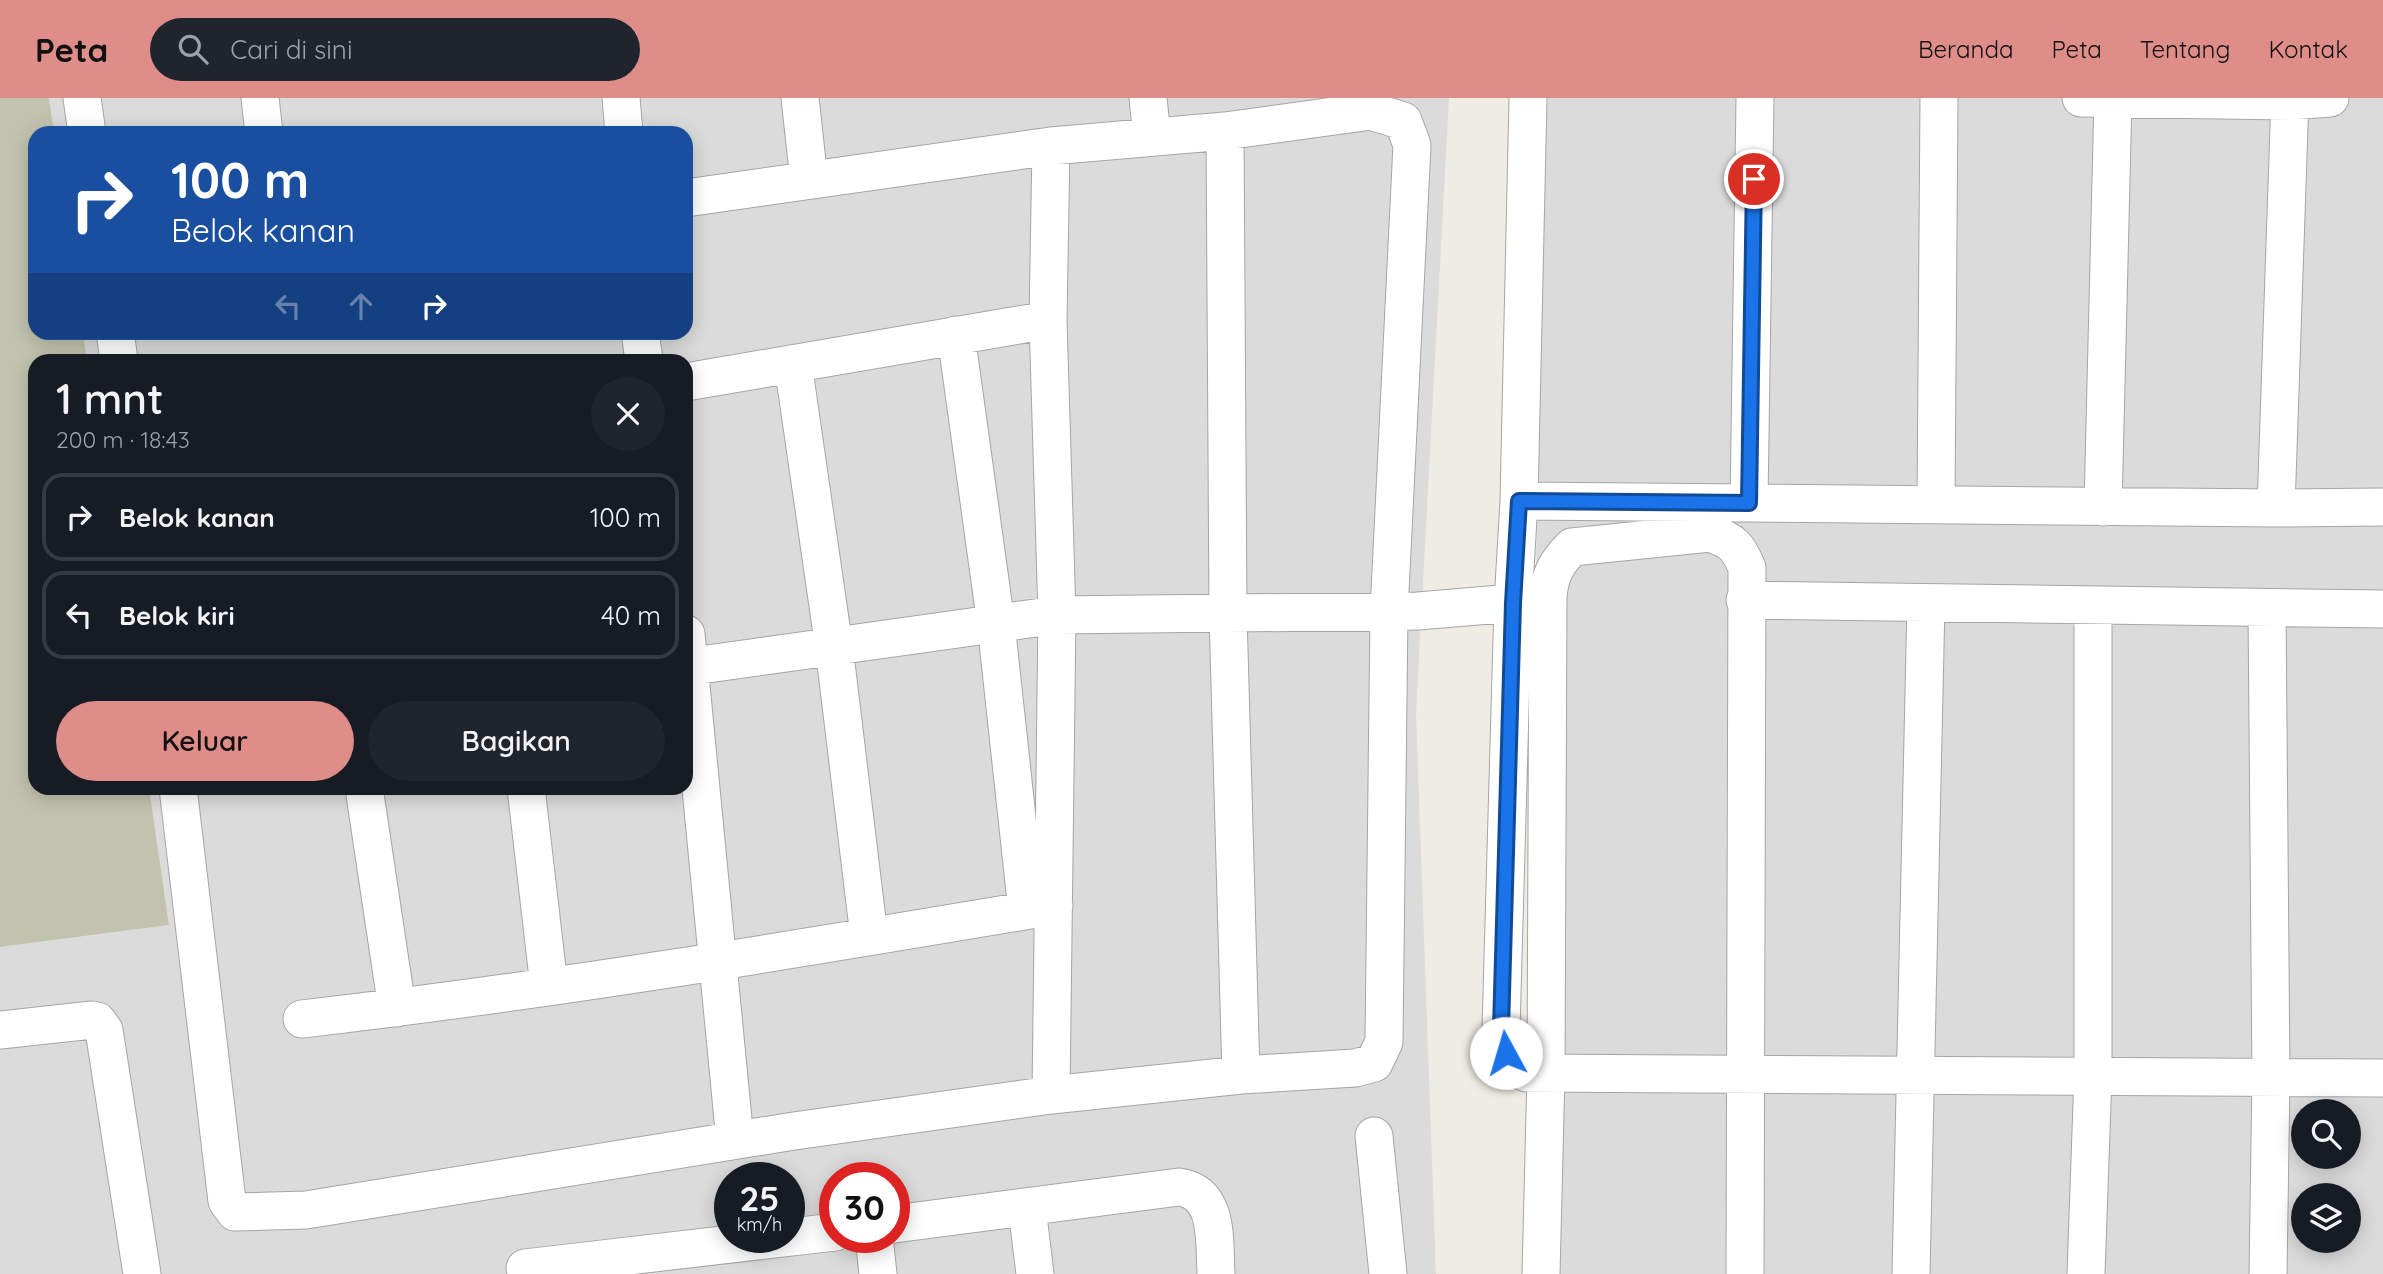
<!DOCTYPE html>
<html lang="id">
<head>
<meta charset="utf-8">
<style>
	:root { --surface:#171b24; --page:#20242c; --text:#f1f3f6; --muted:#9ea1a6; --line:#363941; --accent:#df8d88 }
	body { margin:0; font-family:Quicksand,sans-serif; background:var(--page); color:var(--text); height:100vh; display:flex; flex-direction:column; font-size:26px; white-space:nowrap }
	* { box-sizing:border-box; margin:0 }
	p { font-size:23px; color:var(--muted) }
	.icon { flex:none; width:38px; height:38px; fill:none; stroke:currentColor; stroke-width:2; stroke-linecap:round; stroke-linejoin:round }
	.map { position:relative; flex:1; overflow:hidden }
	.side { position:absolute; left:28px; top:256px; width:665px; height:441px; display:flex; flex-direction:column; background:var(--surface); border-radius:21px; box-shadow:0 4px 18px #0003 }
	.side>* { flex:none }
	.hud { position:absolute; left:28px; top:28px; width:665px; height:214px; border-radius:21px; box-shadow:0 4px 18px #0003; background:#1a4fa0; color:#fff; overflow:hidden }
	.controls { position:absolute; left:2291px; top:1001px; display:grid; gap:14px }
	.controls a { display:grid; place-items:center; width:70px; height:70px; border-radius:50%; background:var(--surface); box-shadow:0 4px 18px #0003; font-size:35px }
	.speed { position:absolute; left:714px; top:1064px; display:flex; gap:14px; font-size:35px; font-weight:700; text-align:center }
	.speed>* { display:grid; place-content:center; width:91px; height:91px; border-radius:50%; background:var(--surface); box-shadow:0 4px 18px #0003; line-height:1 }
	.speed small { font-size:18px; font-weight:400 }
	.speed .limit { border:10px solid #d22; background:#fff; color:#111 }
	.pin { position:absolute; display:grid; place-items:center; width:60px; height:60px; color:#fff; margin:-30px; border:4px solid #fff; border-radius:50%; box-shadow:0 2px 7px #0007 }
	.me { position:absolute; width:77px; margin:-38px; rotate:354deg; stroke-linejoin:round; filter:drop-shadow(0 0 5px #0008) }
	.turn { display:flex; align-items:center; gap:24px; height:147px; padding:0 28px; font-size:32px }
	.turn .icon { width:91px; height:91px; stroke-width:2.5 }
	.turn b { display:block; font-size:49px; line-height:60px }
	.lanes { display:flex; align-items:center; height:66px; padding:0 28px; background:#0003; justify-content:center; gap:35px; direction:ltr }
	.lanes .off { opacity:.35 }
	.round { display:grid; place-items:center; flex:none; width:74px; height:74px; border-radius:37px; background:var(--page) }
	.summary { display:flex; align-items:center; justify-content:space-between; height:119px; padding:0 28px }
	h1 { font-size:42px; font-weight:600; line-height:52px }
	.button { display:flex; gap:14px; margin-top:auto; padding:14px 28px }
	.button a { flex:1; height:80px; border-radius:42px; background:var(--accent); color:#111; font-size:28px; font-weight:600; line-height:80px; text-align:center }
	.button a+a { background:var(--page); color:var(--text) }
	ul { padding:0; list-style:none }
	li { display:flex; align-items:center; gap:21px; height:88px; margin:0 14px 10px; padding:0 14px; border:4px solid var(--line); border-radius:21px }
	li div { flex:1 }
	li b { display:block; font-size:26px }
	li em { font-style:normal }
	header { display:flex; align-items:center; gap:42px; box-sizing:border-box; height:98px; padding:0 35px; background:var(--accent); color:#111 }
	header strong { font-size:33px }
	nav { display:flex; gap:38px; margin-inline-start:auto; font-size:24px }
	.search { width:490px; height:63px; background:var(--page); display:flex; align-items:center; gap:18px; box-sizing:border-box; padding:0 24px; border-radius:38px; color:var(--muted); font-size:26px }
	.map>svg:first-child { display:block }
	.residential { fill:#dcdbdb; fill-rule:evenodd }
	.construction { fill:#c2c3af }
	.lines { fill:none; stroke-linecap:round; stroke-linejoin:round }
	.minor-casing { stroke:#a5a5a5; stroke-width:39 }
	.minor { stroke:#fff; stroke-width:37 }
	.route-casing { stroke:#114b97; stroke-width:18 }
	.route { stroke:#1a73e8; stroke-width:12 }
</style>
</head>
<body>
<header>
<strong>Peta</strong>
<div class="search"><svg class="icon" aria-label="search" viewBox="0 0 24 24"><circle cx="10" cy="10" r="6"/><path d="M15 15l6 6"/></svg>Cari di sini</div>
<nav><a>Beranda</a><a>Peta</a><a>Tentang</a><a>Kontak</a></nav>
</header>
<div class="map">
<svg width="2383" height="1176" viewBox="0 0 2383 1176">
	<rect width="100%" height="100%" fill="#efece4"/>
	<!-- residential -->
	<path class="residential" d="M49 0H1449L1416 615 1436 1176H0V849L169 827 149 690H686V262H87L83 235 686 234V35H54ZM730 1080H789V1139H730ZM835 1080H894V1139H835Z
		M1543 0H2383V1176H1526ZM2303 1013H2348V1059H2303ZM2303 1097H2348V1143H2303Z"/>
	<!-- construction -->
	<path class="construction" d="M0 0H49L54 35H35V234L83 235 87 262H35V690H149L169 827 0 849Z"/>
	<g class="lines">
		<defs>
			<path id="minor" d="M82 0 87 35
				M260 0 264 35
				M621 0 624 35
				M800 0 809 82
				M1148 0 1152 39
				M1528 0 1519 403 1513 505 1501 931C1505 951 1507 968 1527 975L2383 980
				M2081 0 2290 3 2330 0
				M2290 0 2276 410 2383 409
				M1225 33 1228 516 1241 977
				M115 234 119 262
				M640 234 644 262
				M956 237 996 526 1027 812
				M793 266 834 549 869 838
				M686 284 1048 222
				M1519 403 1749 405 1755 0
				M1749 405 2276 410
				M1936 406 1939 0
				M2103 409 2113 0
				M1745 502 2383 511
				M2267 510 2271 980 2268 1176
				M686 536 735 1042
				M686 569 1057 517 1418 513 1513 505
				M178 690 227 1103 235 1114 306 1112 794 1033 1051 997 1241 977 1355 970 1374 965 1384 944 1389 514 1412 47 1403 23 1371 13 1225 33 1051 48 686 100
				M364 690 397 910
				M526 690 549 888
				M302 921C554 892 804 850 1054 808
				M0 932 92 922 97 923 104 932 142 1176
				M1051 997 1057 517 1048 222 1051 48
				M1374 1038 1388 1176
				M1027 1110 1035 1176
				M894 1126 1179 1089C1220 1095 1214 1143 1216 1176
				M874 1139 878 1176
				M526 1176 525 1170 835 1134
				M1541 1176 1546 975 1548 498C1550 476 1557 464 1572 449L1710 435C1733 443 1738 448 1747 470L1745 1176
				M1911 1176 1926 505
				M2086 1176 2093 977V507"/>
		</defs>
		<!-- minor casing -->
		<use href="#minor" class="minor-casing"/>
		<!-- minor -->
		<use href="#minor" class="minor"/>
	</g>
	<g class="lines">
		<defs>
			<path id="route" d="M1506 955 1501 931 1513 505 1519 403 1749 405 1754 81"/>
		</defs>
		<!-- route casing -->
		<use href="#route" class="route-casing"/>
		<!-- route -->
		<use href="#route" class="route"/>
	</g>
</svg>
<div class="controls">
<a><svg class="icon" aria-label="search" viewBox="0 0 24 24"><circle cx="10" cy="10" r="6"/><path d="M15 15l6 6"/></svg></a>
<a><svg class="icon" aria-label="layers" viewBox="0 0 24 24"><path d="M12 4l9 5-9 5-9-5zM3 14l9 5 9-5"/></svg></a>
</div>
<div class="speed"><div>25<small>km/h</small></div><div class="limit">30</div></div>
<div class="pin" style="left:1754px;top:81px;background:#d93025"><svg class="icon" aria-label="arrive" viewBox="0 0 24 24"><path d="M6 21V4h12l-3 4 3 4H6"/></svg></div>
<svg class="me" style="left:1506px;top:955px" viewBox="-20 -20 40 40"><circle r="19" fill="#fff"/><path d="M0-13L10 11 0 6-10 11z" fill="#1a73e8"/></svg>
<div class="hud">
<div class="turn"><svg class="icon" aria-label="right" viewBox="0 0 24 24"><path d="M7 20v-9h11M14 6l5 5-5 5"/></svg><div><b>100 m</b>Belok kanan</div></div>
<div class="lanes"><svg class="icon off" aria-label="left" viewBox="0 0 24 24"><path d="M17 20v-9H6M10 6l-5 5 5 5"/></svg><svg class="icon off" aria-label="ahead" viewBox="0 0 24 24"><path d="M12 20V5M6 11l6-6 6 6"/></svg><svg class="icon" aria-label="right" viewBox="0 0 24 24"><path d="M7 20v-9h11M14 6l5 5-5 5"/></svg></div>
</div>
<section class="side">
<div class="summary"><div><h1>1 mnt</h1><p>200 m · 18:43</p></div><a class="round"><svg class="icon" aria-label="close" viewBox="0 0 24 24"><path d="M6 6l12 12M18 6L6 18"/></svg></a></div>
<ul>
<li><svg class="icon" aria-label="right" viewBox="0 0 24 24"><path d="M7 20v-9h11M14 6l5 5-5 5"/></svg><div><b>Belok kanan</b></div><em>100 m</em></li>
<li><svg class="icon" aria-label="left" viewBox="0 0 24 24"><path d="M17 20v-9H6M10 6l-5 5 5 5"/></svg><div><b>Belok kiri</b></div><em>40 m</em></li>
</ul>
<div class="button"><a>Keluar</a><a>Bagikan</a></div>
</section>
</div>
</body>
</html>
